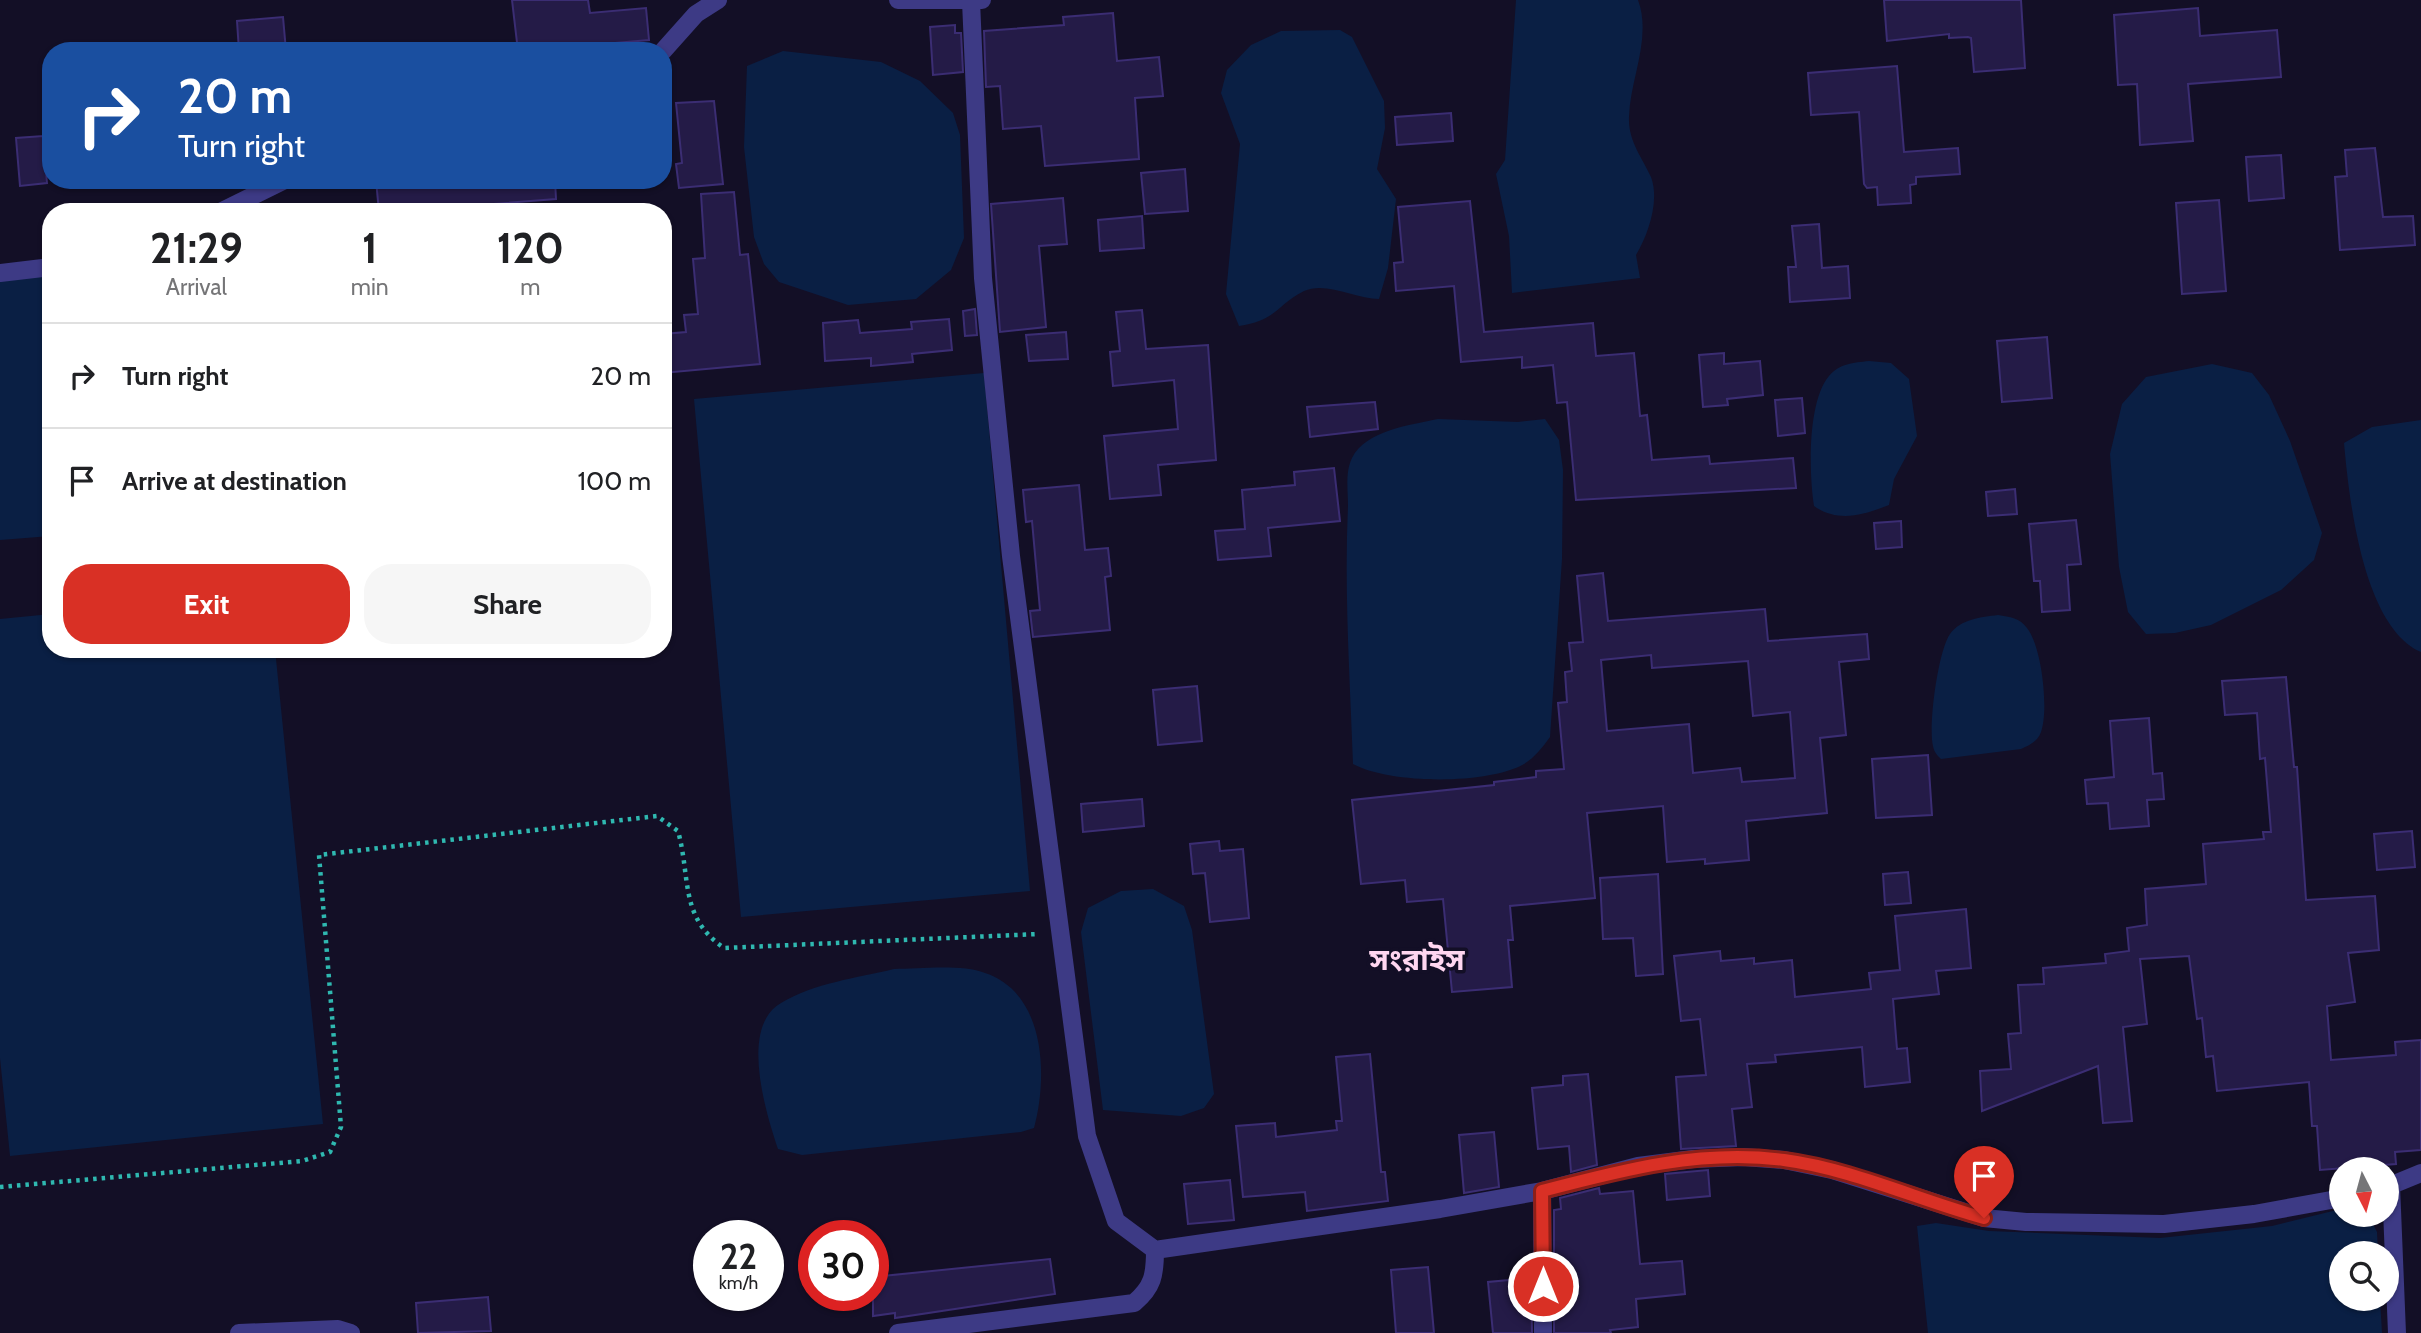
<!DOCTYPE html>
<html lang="en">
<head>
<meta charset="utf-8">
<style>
	:root { --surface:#fff; --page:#f6f6f6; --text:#202124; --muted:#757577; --line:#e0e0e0; --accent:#d93025 }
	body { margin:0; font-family:Cabin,"Noto Sans Bengali",sans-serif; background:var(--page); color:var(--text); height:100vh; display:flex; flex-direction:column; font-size:26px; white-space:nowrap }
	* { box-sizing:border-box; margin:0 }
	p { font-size:23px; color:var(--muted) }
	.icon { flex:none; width:38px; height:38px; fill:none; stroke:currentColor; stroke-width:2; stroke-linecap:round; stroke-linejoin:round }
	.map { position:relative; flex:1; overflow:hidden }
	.details { position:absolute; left:42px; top:203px; width:630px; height:455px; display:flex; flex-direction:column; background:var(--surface); border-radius:28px; box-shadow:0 2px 5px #0004 }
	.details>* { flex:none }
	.banner { position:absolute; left:42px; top:42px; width:630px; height:147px; border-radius:28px; box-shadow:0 2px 5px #0004; background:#1a4fa0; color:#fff; overflow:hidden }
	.needle { width:46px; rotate:174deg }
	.tools { position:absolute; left:2329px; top:1157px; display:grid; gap:14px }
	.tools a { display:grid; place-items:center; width:70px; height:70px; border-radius:50%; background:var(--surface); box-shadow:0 2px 5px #0004; font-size:35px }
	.speed { position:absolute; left:693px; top:1220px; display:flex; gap:14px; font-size:35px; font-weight:700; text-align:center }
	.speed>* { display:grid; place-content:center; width:91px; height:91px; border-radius:50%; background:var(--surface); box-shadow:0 2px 5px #0004; line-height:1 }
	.speed small { font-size:18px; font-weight:400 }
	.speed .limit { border:10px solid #d22; background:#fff; color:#111 }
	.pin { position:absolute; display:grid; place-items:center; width:60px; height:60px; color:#fff; margin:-72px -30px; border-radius:50% 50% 50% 0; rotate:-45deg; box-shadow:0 0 7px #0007 }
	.pin .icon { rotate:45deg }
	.me { position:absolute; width:77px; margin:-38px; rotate:0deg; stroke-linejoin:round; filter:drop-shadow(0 0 5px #0008) }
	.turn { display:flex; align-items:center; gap:24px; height:147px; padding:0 21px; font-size:32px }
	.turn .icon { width:91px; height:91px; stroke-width:2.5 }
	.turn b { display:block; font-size:49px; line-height:60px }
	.eta { display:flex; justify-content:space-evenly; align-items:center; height:119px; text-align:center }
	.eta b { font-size:42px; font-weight:800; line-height:49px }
	.primary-button { display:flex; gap:14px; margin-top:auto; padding:14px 21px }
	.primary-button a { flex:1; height:80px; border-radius:28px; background:var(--accent); color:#fff; font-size:28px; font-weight:800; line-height:80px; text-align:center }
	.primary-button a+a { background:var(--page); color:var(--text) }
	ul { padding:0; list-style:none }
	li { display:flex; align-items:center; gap:21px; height:105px; padding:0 21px; border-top:2px solid var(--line) }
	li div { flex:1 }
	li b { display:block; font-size:26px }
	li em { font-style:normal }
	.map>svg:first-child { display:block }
	.water { fill:#0a1f44 }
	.building { fill:#241b47; stroke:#3b2d73; stroke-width:2; fill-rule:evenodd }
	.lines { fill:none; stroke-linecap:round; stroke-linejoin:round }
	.path { stroke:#2fb8b0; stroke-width:4.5; stroke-dasharray:3.5 5; stroke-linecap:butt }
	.street { stroke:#3d3a85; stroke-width:18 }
	.route-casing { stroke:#8d1f18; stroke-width:18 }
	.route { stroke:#d93025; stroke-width:12 }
	.labels { text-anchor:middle; stroke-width:7; stroke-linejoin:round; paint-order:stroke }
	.district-label { font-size:30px; font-weight:bold; fill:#ffd6f0; stroke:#130f26 }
</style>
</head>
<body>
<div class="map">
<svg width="2421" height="1333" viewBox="0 0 2421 1333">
	<rect width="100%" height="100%" fill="#130f26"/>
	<!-- water -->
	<path class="water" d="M1516 0H1638C1652 38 1630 79 1629 117 1628 141 1642 157 1651 177 1660 201 1648 235 1636 255L1640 278 1512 293 1509 236 1496 174 1505 160Z
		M1340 30 1352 37 1384 101 1385 128 1377 169 1396 199 1388 268 1379 299C1356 299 1326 281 1304 291 1276 305 1278 320 1239 326L1226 294 1240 144 1221 93 1227 70 1251 45 1281 31Z
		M783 51 881 62 920 81 953 113 960 135 964 238 951 270 916 299 848 305 779 282 764 264 754 237 744 147 747 66Z
		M51 272V536L0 540V277Z
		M1869 361 1891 363 1909 379 1917 436 1894 479 1889 505C1864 515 1838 523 1814 506 1809 474 1807 402 1829 376 1840 363 1853 363 1869 361Z
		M2212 364 2252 373 2269 395 2290 441 2322 533 2314 560 2281 590 2211 625 2175 633 2146 634 2128 612 2119 567 2110 454 2122 404 2146 377Z
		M984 373 1030 891 741 917 694 399Z
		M1438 419 1518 422 1545 419 1559 440 1563 470 1562 559 1550 737C1542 748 1535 757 1524 764 1487 785 1390 784 1353 764 1350 678 1344 592 1348 506 1348 491 1345 472 1352 458 1366 430 1411 425 1438 419Z
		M2421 420V652C2363 627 2349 499 2344 443L2372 427Z
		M51 614V649H275L323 1124 10 1156 0 1058V619Z
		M1998 615C2010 617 2020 618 2027 628 2042 647 2049 710 2041 732 2038 741 2030 745 2021 749L1941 759C1937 755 1934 752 1933 746 1928 726 1938 651 1950 634 1961 619 1981 617 1998 615Z
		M1153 889 1184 906 1192 930 1214 1094 1204 1108 1181 1116 1103 1110 1081 932 1088 908 1121 891Z
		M894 969C919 969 962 964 985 973 1046 993 1048 1077 1034 1128L1021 1132 802 1155 778 1149C766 1113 739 1027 781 1003 814 983 857 978 894 969Z
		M2341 1209 2342 1214 2369 1216 2377 1232 2378 1253H2342V1298L2380 1299 2382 1333H1928L1917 1226 1936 1223 1989 1231 2160 1238 2272 1226Z"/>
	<!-- building -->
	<path class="building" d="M512 0H588L590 13 646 8 649 40 593 45V51H518Z
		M1884 0H2021L2025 68 1974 72 1971 38 1968 37 1949 38V34L1887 41Z
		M2198 8 2200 36 2277 30 2281 77 2188 84 2193 141 2140 145 2137 84 2118 85 2114 15Z
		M1113 13 1117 61 1159 57 1163 96 1135 98 1139 159 1045 166 1041 126 1003 129 1000 86 986 87 984 31 1064 25 1063 17Z
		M283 17 286 51H239L237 21Z
		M955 25V33H961L963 72 933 75 930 27Z
		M1897 66 1904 152 1958 148 1960 174 1916 177V184L1910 185 1911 203 1878 205 1877 187 1867 188 1864 184 1859 112 1811 115 1808 73Z
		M714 101 723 184 679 188 676 164 682 163 676 103Z
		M1451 113 1453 141 1397 145 1395 117Z
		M43 136 47 183 20 186 16 138Z
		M2375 148 2383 217 2413 216 2415 245 2340 250 2335 177 2347 176 2345 150Z
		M2281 155 2284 198 2249 201 2246 157Z
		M1185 169 1188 211 1145 214 1141 173Z
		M376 180H555L556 199 468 206V212H379Z
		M734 192 740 255 748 254 760 364 663 373V334L686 332 684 315 698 314 693 259 705 258 701 194Z
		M1063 198 1067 244 1039 246 1046 327 1000 332 991 204Z
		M2219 200 2226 291 2182 294 2176 203Z
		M1470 201 1484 332 1593 323 1596 356 1634 353 1640 416 1647 415 1652 460 1709 456 1710 464 1793 458 1796 488 1576 500 1567 402 1557 403 1553 365 1522 368V357L1461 362 1454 286 1396 291 1394 263 1403 262 1398 207Z
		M1142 216 1144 248 1100 251 1098 220Z
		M1819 224 1822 268 1848 266 1850 298 1790 302 1788 267H1796L1792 226Z
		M975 309 977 335 965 336 963 311Z
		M1142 310 1146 349 1208 345 1216 460 1158 465 1161 495 1110 499 1104 436 1178 429 1174 380 1113 386 1110 352 1120 351 1116 312Z
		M949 319 952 350 912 354 913 362 871 366V358L825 361 823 323 858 320 860 333 912 329 911 322Z
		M1066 332 1068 359 1029 361 1026 335Z
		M2047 337 2052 398 2002 402 1997 341Z
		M1724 353V364L1760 361 1763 395 1727 399 1728 405 1703 407 1699 355Z
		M1802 398 1805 433 1778 436 1775 400Z
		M1375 402 1378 429 1310 437 1307 407Z
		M1334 468 1340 521 1268 528 1271 556 1218 560 1215 531 1245 529 1242 490 1295 485 1294 472Z
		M1079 485 1085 550 1108 548 1111 576 1105 577 1110 630 1033 637 1030 611 1040 610 1032 521 1026 522 1023 490Z
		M2015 489 2017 514 1988 516 1986 492Z
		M2076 520 2081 564 2067 565 2070 610 2042 612 2040 581H2034L2029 524Z
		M1901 521 1902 547 1876 549 1874 523Z
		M1603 573 1608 621 1765 609 1768 641 1867 634 1869 659 1839 662 1846 735 1820 738 1827 813 1746 821 1749 860 1705 864V859L1667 862 1663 806 1587 813 1595 898 1510 906 1513 940H1508L1512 987 1452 992 1443 899 1407 902 1405 880 1361 884 1352 800 1494 785V782L1536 777V771L1564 769 1558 703 1567 702 1565 672 1572 671 1569 643 1583 642 1577 576ZM1651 655 1652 668 1748 661 1753 716 1790 712 1795 778 1742 782 1740 768 1693 773 1689 724 1607 731 1601 660Z
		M2286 677 2294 767H2297L2306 900 2375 896 2379 950 2348 953 2355 1002 2327 1006 2331 1060 2396 1055 2395 1042 2421 1040V1150L2395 1152 2396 1164 2320 1170 2317 1126H2312L2309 1082 2217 1091 2213 1056 2206 1057 2202 1018 2197 1019 2189 956 2140 959 2147 1024 2123 1027 2132 1121 2103 1123 2098 1066 1982 1111 1980 1071 2011 1069 2008 1034 2021 1033 2018 985 2044 984 2043 968 2106 963 2105 954 2129 951 2127 928 2147 925 2145 889 2206 884 2203 844 2264 839 2263 832H2271L2265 758 2260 759 2257 713 2225 715 2222 681Z
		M1197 686 1202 741 1158 745 1153 690Z
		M2149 718 2153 774 2162 773 2164 799 2147 800 2149 826 2110 829 2108 803 2087 804 2085 780 2114 777 2110 721Z
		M1928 755 1932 815 1876 818 1872 759Z
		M1142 799 1144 826 1083 832 1081 804Z
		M2412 831 2415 867 2377 870 2374 834Z
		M1219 841 1220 851 1243 849 1249 918 1210 922 1205 873 1193 874 1190 844Z
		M1908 872 1911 903 1885 905 1883 874Z
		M1658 874 1663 974 1636 976 1633 938 1603 939 1600 878Z
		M1966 909 1971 968 1936 971 1939 994 1893 999 1897 1049 1907 1048 1910 1082 1865 1087 1862 1047 1775 1055 1776 1062 1747 1064 1752 1107 1732 1109 1736 1146 1681 1149 1676 1077 1706 1075 1700 1019 1681 1021 1674 956 1720 951 1721 961 1754 958V964L1792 960 1795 997 1871 989 1869 973 1900 970 1895 916Z
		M1370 1054 1381 1172H1385L1388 1201 1307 1211 1305 1192 1243 1197 1236 1126 1275 1123 1276 1137 1337 1130 1336 1121H1342L1336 1057Z
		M1588 1074 1597 1165 1571 1172 1569 1146 1538 1149 1532 1088 1563 1085V1076Z
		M1494 1132 1499 1187 1464 1193 1459 1135Z
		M1708 1170 1710 1196 1667 1200 1665 1174Z
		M1230 1180 1234 1220 1188 1224 1184 1184Z
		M1599 1188 1600 1194 1633 1191 1640 1264 1682 1261 1685 1294 1636 1299 1638 1327 1610 1330 1611 1333H1554V1210L1561 1209 1560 1198Z
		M1050 1259 1055 1294 895 1318V1313L873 1316V1277Z
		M1428 1267 1434 1333H1396L1391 1270Z
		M1531 1278 1532 1333H1493L1488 1282Z
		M488 1297 491 1331 418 1333 416 1303Z"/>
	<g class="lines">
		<!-- path -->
		<path class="path" d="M0 1187 302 1161 330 1152 341 1127 319 855 657 816 678 831C691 878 679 917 724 948L1038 934"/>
		<!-- street -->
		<path class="street" d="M898 0H982
			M663 51 696 14 718 0
			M220 212 285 180
			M0 273 51 267
			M2391 1185 2397 1333
			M2387 1187 2421 1173
			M1542 1191 1543 1333
			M1155 1250 1440 1209 1542 1191 1638 1166 1693 1159 1743 1157 1784 1160 1832 1170 1984 1218 2026 1222 2164 1224 2254 1214 2342 1198
			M239 1333 338 1329 351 1333
			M898 1333 1134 1303C1153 1287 1155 1275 1155 1250L1116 1221 1087 1136 1011 556 983 278 971 1"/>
	</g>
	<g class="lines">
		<defs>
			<path id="route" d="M1543 1286 1542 1191C1622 1170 1701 1149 1784 1160 1852 1169 1918 1200 1984 1218"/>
		</defs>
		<!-- route casing -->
		<use href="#route" class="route-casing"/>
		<!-- route -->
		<use href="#route" class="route"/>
	</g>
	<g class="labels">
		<!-- district labels -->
		<g class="district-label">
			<text x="1417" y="970">সংরাইস</text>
		</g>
	</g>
</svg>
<div class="tools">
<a><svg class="needle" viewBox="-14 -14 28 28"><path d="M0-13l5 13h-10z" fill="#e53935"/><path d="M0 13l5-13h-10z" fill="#757577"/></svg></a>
<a><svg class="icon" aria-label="search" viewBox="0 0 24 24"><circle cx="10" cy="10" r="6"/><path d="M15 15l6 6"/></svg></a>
</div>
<div class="speed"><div>22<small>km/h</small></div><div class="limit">30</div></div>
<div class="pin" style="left:1984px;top:1218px;background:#d93025"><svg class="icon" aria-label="arrive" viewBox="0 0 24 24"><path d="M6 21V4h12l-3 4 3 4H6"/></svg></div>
<svg class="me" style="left:1543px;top:1286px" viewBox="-20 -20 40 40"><circle r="17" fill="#d93025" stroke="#fff" stroke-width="3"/><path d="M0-11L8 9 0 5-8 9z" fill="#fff"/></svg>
<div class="banner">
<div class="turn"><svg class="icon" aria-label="right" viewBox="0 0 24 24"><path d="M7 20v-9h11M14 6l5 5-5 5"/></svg><div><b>20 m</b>Turn right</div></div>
</div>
<section class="details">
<div class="eta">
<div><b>21:29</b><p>Arrival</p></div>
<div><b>1</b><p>min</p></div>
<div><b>120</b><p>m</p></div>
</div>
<ul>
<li><svg class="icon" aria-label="right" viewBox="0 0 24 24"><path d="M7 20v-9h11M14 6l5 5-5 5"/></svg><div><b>Turn right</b></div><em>20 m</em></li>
<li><svg class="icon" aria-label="arrive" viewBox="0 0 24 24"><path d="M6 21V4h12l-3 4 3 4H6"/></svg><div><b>Arrive at destination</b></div><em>100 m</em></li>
</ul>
<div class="primary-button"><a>Exit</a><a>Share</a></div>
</section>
</div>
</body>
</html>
